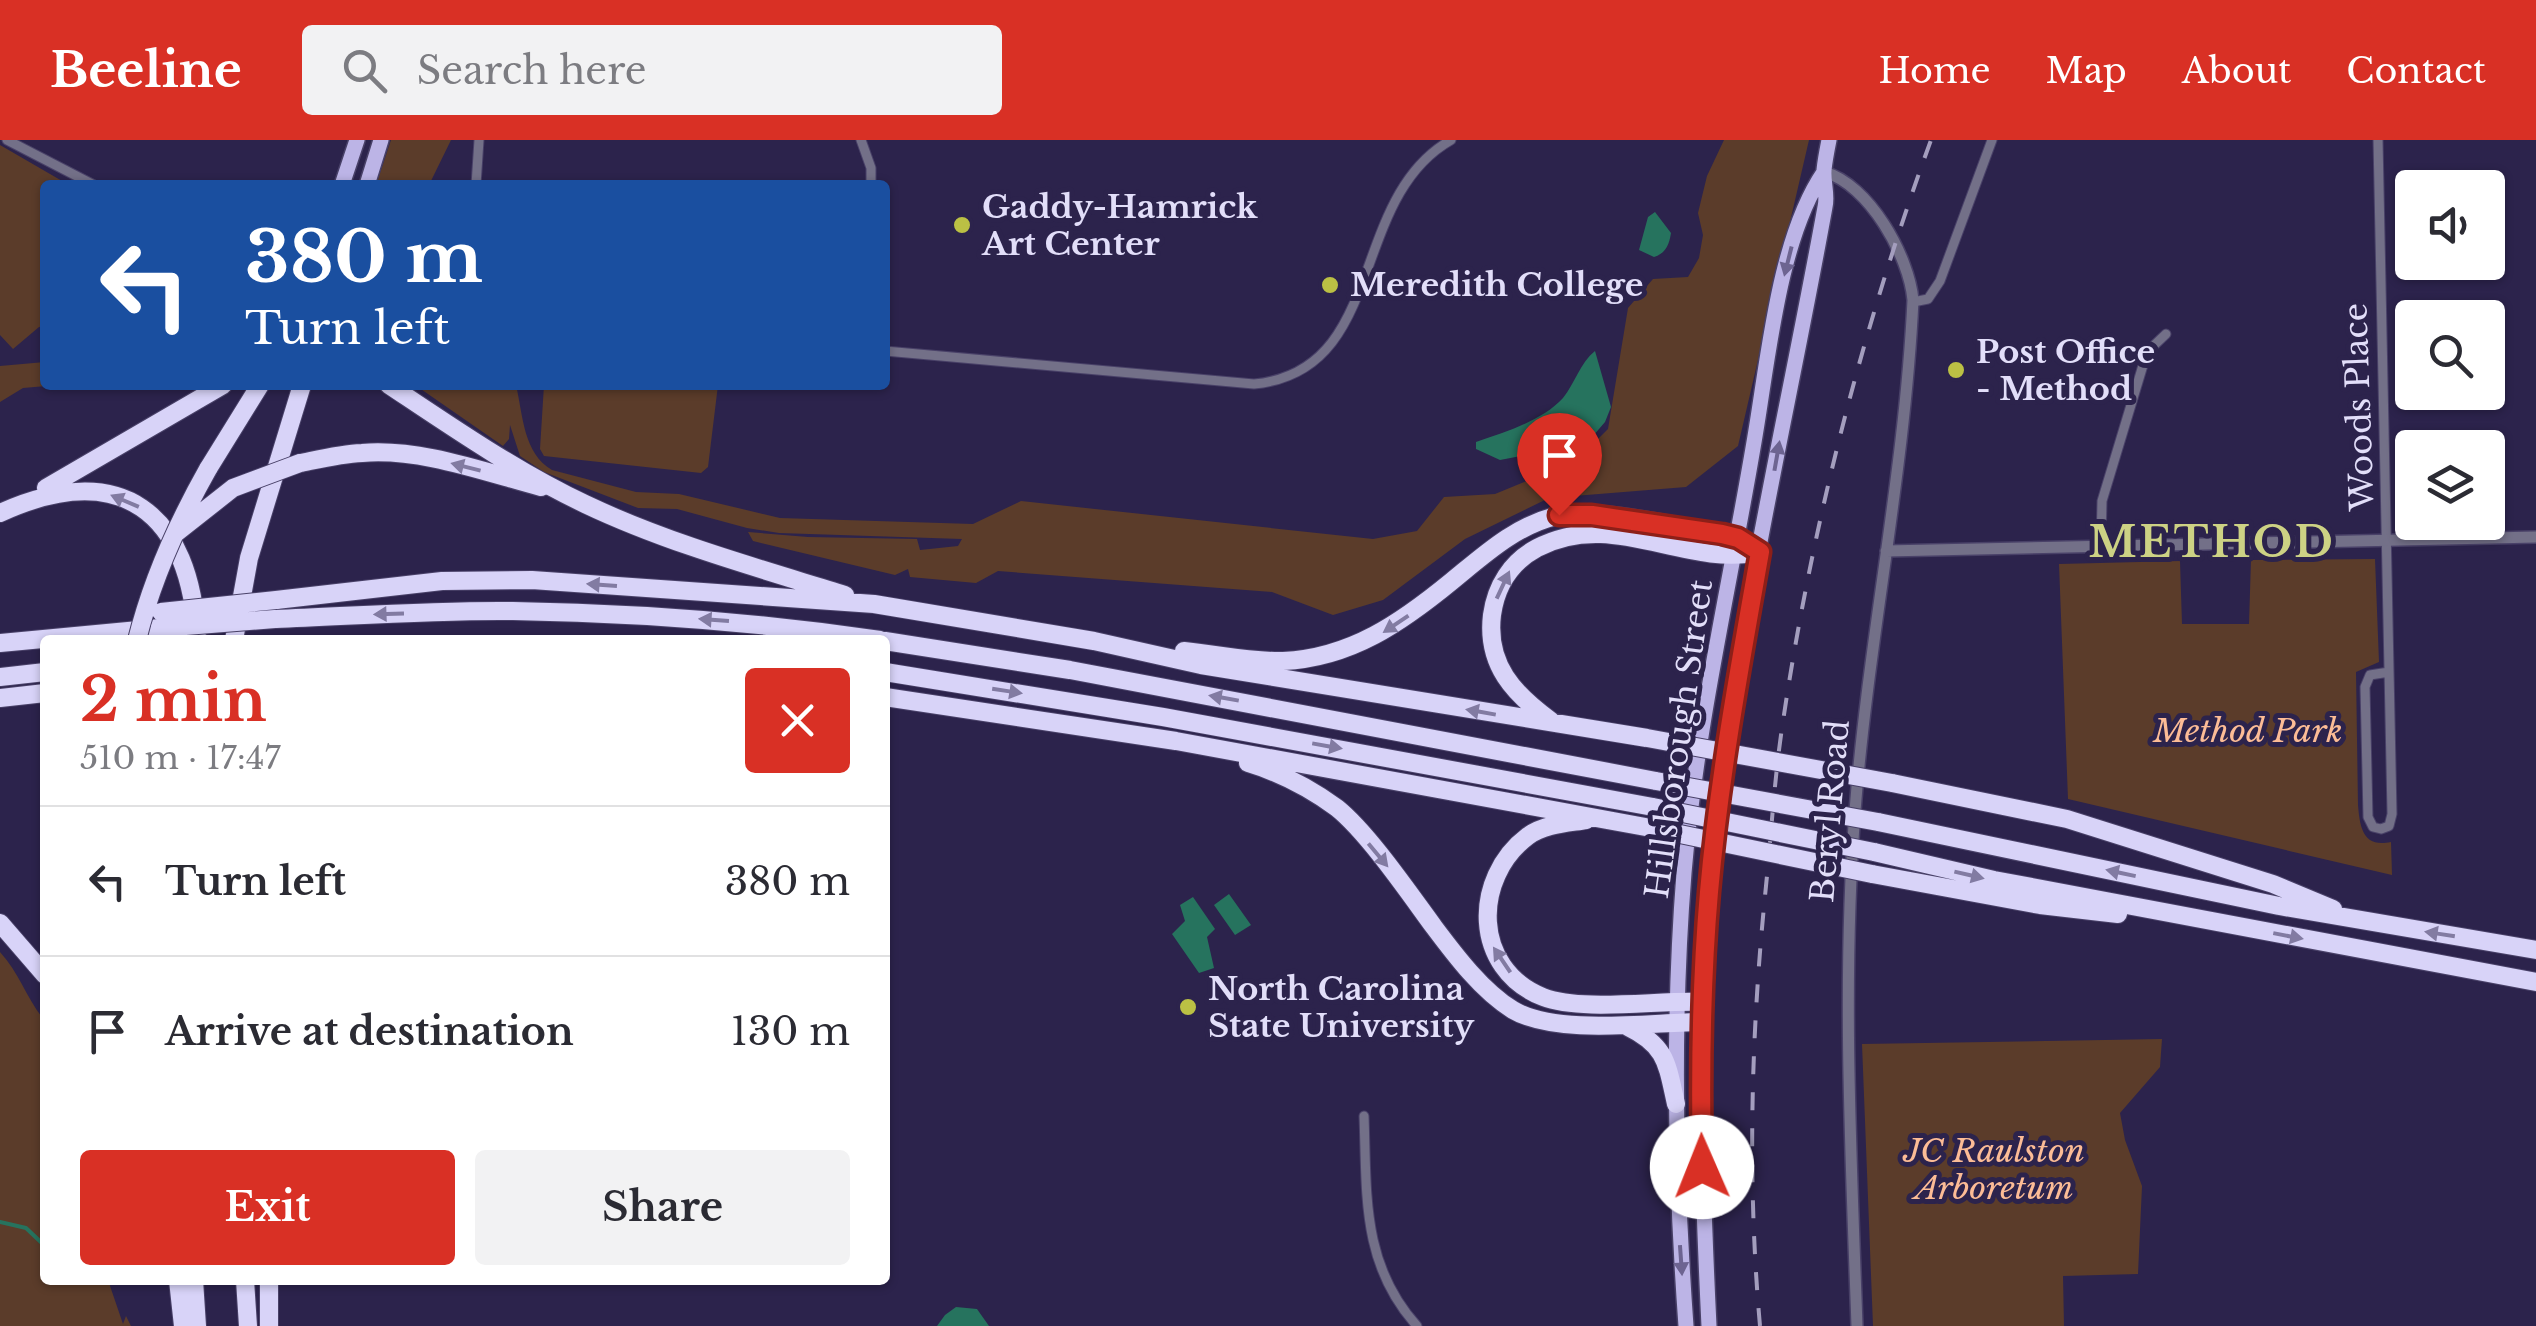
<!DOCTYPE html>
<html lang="en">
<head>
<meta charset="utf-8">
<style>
	:root { --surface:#fff; --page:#f2f2f3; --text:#2b2b33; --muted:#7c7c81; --line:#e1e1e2; --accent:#d93025 }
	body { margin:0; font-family:"Libre Baskerville",serif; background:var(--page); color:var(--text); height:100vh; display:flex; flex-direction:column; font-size:38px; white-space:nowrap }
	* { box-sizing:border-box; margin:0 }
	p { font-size:32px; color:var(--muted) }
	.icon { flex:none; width:55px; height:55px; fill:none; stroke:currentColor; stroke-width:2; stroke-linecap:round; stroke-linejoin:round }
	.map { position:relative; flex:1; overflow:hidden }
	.side { position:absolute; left:40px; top:495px; width:850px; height:650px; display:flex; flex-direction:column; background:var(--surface); border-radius:10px; box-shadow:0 2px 8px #0004 }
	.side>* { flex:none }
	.guide { position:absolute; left:40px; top:40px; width:850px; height:210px; border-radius:10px; box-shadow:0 2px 8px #0004; background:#1a4fa0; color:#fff; overflow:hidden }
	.tools { position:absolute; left:2395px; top:30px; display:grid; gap:20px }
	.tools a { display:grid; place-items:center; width:110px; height:110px; border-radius:10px; background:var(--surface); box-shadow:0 2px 8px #0004; font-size:50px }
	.pin { position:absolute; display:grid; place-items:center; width:85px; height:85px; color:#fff; margin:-102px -42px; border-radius:50% 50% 50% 0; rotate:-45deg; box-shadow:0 0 10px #0007 }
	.pin .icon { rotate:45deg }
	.me { position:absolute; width:110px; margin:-55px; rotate:359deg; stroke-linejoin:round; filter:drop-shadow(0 0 8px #0008) }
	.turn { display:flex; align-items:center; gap:35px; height:210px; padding:0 40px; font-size:45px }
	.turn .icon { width:130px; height:130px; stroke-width:2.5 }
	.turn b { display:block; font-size:70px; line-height:85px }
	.round { display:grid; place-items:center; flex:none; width:105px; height:105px; border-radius:10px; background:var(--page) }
	.headline { display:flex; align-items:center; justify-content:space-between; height:170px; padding:0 40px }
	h1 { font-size:60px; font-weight:700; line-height:75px; color:var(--accent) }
	.action { display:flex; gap:20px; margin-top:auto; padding:20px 40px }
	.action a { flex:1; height:115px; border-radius:10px; background:var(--accent); color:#fff; font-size:40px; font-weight:700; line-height:115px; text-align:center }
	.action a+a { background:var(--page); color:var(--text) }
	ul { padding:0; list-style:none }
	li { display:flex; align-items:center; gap:30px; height:150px; padding:0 40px; border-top:2px solid var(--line) }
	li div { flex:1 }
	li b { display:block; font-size:38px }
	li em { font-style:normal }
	header { display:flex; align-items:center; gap:60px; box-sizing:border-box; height:140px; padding:0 50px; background:var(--accent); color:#fff }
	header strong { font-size:48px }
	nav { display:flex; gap:55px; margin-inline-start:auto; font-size:35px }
	.search { width:700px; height:90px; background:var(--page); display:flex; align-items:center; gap:25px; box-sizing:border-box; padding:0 35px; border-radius:10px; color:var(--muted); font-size:38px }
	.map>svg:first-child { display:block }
	.green { fill:#5b3c2a }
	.water { fill:#26735e }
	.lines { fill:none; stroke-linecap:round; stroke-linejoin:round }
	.stream { stroke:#26735e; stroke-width:4 }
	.minor-casing { stroke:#494168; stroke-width:11 }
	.tertiary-casing { stroke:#494168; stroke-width:14 }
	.primary-casing { stroke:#494168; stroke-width:18 }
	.motorway-casing { stroke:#494168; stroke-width:20 }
	.minor { stroke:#737088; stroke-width:9 }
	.tertiary { stroke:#737088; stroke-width:11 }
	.primary { stroke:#bcb4e6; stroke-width:15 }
	.motorway { stroke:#d8d3f8; stroke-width:18 }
	.rail { stroke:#a49ebe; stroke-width:4; stroke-dasharray:18 18; stroke-linecap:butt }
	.motorway-bridge-casing { stroke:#494168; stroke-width:20; stroke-linecap:butt }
	.motorway-bridge { stroke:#d8d3f8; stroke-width:18 }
	.oneway { fill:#6d6491 }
	.oneway2 { fill:#827ba2 }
	.route-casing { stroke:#8d1f18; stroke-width:25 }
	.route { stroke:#d93025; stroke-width:18 }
	.poi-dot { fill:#bbc044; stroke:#2c234c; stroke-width:4 }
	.labels { text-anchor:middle; stroke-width:10; stroke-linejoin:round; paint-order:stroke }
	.poi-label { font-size:32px; font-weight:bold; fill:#e2def9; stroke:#2c234c; text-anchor:start }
	.street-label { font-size:32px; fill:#e2def9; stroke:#2c234c }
	.park-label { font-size:32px; font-style:italic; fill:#fcbc96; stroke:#2c234c }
	.district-label { font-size:42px; font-weight:bold; letter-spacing:2.5px; fill:#cdd284; stroke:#2c234c }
</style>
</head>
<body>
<header>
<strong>Beeline</strong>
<div class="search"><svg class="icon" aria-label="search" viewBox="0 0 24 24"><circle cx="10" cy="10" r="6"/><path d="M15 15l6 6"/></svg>Search here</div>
<nav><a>Home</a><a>Map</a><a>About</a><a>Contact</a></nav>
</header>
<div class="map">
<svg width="2536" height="1186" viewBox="0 0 2536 1186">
	<rect width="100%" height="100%" fill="#2c234c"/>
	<!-- green -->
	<path class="green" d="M391 0H451L429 45H376Z
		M1724 0H1809L1738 306 1686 347 1549 358 1465 399 1383 460 1333 475 1272 452 998 431 976 443 910 437 908 429 895 435 753 401 748 392 808 397 917 399 920 410 958 406 962 399 779 393 747 388 677 369 638 368 544 332 520 316 510 285 509 299 503 306 415 245H516C523 275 523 313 552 330L636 352 679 354 780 378 973 384 1021 361 1373 399 1417 391 1444 357 1495 354 1549 332 1585 312 1608 289 1628 168 1653 139 1688 137 1699 118 1703 95 1698 73 1707 36Z
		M0 5 69 45H45V186L39 187 13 209 0 195Z
		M45 222V245H58L23 248 0 262V226Z
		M544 245H718L708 327 701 333 544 316 540 309Z
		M2375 419 2379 522 2356 532 2358 665C2360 688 2363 708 2391 702L2392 735 2068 659 2059 424 2180 421 2182 484H2249L2251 420Z
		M0 812C20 834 26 858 45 881V1140H108L123 1184 126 1176 131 1186H0Z
		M2162 899 2160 927 2120 973 2125 1000 2142 1046 2138 1134 2063 1136 2064 1186H1873L1862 904Z"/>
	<!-- water -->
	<path class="water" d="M1655 72 1671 93C1669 105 1666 113 1654 117L1639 110 1648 77Z
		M1595 211 1611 267 1605 282 1593 296 1547 311 1500 320 1476 309V302C1505 292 1542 281 1563 258 1575 243 1580 223 1595 211Z
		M1229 754 1251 785 1235 795 1214 765Z
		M1193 757 1215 789 1207 797 1214 828 1199 833 1172 794 1185 781 1180 765Z
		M956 1167 977 1169 989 1186H937L945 1175Z"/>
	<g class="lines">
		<!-- stream -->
		<path class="stream" d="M0 1082 26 1088 45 1106"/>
		<defs>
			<path id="minor" d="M7 0 94 45
				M861 0 871 28V45
				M2378 0 2392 674 2389 686 2381 689 2373 687 2368 677 2365 547 2370 535 2389 532
				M476 45 479 0
				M1913 162 1928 159 1940 141 1992 0
				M885 211 1254 244C1388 231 1347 59 1451 0
				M2101 405 2102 361 2147 212 2166 194
				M1364 976C1367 1054 1361 1124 1417 1186"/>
			<path id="tertiary" d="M1824 32C1869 44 1909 116 1913 160 1905 331 1868 501 1855 671 1842 843 1851 1014 1857 1186
				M1886 411 2536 397"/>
			<path id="primary" d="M342 45 357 0
				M367 45 381 0
				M1686 1186C1675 1035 1672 884 1684 733 1696 590 1729 449 1753 308 1768 225 1777 101 1824 32
				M1709 1186C1702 1042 1697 898 1709 754 1727 525 1784 294 1825 67 1828 55 1823 43 1824 30 1825 20 1827 10 1829 0"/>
			<path id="motorway" d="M389 245C452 287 517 332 585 364 667 403 758 428 845 455
				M300 323C320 319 341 314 362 313 421 308 484 332 541 347
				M208 329 260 245
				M46 348 223 245
				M0 373C121 318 191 372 197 500
				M276 460 442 441 532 440 874 464 1094 501 1201 525 1647 598
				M275 479C354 476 434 470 513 471 636 473 758 482 880 500
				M234 500 249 418 302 245
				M885 501 1070 530 1656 641
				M0 503 160 488
				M1184 511C1216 514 1251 522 1283 521 1351 518 1402 482 1452 441 1484 415 1515 386 1556 376 1595 367 1680 387 1722 394L1738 398 1760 412
				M885 532 1163 577 1653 667
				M0 537 45 532
				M885 557 1176 601 1651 688
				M0 558 45 553
				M1551 581C1514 554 1486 525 1492 475 1496 446 1511 422 1537 408 1614 368 1683 428 1760 412
				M1248 623C1278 632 1311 649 1337 668 1368 693 1409 753 1434 787 1455 815 1482 851 1513 870 1557 896 1652 882 1702 882
				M1892 643 2067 679 2273 744 2333 769
				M1586 680C1568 683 1544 684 1528 696 1472 738 1472 829 1543 857 1582 872 1658 860 1702 862
				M1878 682 2279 766 2536 810
				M1874 712 1994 740 2536 842
				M1872 734 2040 765 2118 774
				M0 783 45 835
				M1628 887C1667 906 1667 924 1676 964
				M178 1140 183 1186
				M194 1140 197 1186
				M245 1140 248 1186
				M269 1186V1140"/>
		</defs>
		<!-- minor casing -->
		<use href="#minor" class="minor-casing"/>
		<!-- tertiary casing -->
		<use href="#tertiary" class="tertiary-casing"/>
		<!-- primary casing -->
		<use href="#primary" class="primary-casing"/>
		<!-- motorway casing -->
		<use href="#motorway" class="motorway-casing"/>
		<!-- minor -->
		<use href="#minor" class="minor"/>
		<!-- tertiary -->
		<use href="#tertiary" class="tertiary"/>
		<!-- primary -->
		<use href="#primary" class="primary"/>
		<!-- motorway -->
		<use href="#motorway" class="motorway"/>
		<!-- rail -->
		<path class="rail" d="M1760 1186C1747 1040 1751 892 1766 746 1771 696 1774 645 1781 595 1810 393 1861 192 1931 0"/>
		<defs>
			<path id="motorway-bridge" d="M176 393 233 348 300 323
				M161 472 276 460
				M160 488 275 479
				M137 500C152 439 177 384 208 329
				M1647 598 1892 643
				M1656 641 1878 682
				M1653 667 1874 712
				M1651 688 1872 734"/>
		</defs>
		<!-- motorway-bridge casing -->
		<use href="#motorway-bridge" class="motorway-bridge-casing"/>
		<!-- motorway-bridge -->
		<use href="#motorway-bridge" class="motorway-bridge"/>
	</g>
	<!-- one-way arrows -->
	<defs><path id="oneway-solid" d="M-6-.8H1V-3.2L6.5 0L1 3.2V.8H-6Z" transform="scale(2.5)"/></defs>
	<g class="oneway">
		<use href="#oneway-solid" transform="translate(1788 121) rotate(104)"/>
		<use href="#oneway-solid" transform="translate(1777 316) rotate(-80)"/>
		<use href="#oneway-solid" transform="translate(1681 1120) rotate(86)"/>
	</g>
	<g class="oneway2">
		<use href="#oneway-solid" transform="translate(466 327) rotate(-166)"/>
		<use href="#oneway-solid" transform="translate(125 361) rotate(-157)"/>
		<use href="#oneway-solid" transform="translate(602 445) rotate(-176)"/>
		<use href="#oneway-solid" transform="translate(1503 445) rotate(-65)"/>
		<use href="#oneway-solid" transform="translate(389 474) rotate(178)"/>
		<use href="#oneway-solid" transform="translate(714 480) rotate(-176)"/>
		<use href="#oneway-solid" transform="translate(1396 484) rotate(146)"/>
		<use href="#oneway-solid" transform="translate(1007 551) rotate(9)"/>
		<use href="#oneway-solid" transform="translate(1224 558) rotate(-170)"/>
		<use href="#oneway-solid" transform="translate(1481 572) rotate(-170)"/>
		<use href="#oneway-solid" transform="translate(1327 606) rotate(10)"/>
		<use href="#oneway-solid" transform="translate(1378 715) rotate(50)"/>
		<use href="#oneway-solid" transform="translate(2121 733) rotate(-168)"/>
		<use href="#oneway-solid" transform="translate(1969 735) rotate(13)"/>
		<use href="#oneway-solid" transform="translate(2440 794) rotate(-171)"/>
		<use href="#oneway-solid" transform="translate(2288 796) rotate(11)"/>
		<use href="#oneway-solid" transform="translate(1502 820) rotate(-124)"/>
	</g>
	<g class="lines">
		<defs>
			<path id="route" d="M1559 375H1592L1722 394 1738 398 1760 412C1740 525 1719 638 1709 752 1701 843 1700 936 1702 1027"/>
		</defs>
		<!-- route casing -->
		<use href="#route" class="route-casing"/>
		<!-- route -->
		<use href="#route" class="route"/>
	</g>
	<!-- markers -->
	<g class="poi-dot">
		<circle cx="962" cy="85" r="10"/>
		<circle cx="1330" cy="145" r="10"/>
		<circle cx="1956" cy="230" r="10"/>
		<circle cx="1188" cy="867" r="10"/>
	</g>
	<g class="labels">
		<!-- poi labels -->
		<g class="poi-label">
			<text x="982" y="78">Gaddy-Hamrick<tspan x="982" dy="37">Art Center</tspan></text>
			<text x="1350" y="156">Meredith College</text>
			<text x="1976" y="223">Post Office<tspan x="1976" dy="37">- Method</tspan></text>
			<text x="1208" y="860">North Carolina<tspan x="1208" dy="37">State University</tspan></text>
		</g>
		<!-- street labels -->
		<g class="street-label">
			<text transform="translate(2359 267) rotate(-92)" y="11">Woods Place</text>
			<text transform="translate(1679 599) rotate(-82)" y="11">Hillsborough Street</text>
			<text transform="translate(1830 671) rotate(-85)" y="11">Beryl Road</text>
		</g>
		<!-- park labels -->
		<g class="park-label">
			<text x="2248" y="602">Method Park</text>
			<text x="1994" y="1022">JC Raulston<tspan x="1994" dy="37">Arboretum</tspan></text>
		</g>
		<!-- district labels -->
		<g class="district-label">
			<text x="2212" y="417">METHOD</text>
		</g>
	</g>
</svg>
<div class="tools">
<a><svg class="icon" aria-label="sound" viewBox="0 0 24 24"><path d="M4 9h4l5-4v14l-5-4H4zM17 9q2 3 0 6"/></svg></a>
<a><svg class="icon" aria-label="search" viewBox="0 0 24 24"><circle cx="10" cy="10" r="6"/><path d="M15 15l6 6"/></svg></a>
<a><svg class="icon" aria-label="layers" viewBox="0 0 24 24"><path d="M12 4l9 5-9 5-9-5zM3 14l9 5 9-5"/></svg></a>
</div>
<div class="pin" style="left:1559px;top:375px;background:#d93025"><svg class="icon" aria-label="arrive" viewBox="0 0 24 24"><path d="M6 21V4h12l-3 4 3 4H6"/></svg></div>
<svg class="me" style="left:1702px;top:1027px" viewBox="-20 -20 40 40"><circle r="19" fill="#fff"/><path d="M0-13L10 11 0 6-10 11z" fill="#d93025"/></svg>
<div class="guide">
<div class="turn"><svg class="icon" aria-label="left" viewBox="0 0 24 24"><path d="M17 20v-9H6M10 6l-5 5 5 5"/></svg><div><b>380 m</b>Turn left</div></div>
</div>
<section class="side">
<div class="headline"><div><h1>2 min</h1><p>510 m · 17:47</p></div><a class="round" style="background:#d93025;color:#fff"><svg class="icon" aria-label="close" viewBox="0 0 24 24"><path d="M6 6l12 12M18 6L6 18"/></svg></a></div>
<ul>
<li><svg class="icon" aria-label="left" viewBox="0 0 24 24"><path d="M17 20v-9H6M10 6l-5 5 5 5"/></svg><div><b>Turn left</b></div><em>380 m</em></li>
<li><svg class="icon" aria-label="arrive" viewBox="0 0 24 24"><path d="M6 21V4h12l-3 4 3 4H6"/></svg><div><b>Arrive at destination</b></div><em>130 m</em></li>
</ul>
<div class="action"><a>Exit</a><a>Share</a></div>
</section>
</div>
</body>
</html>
